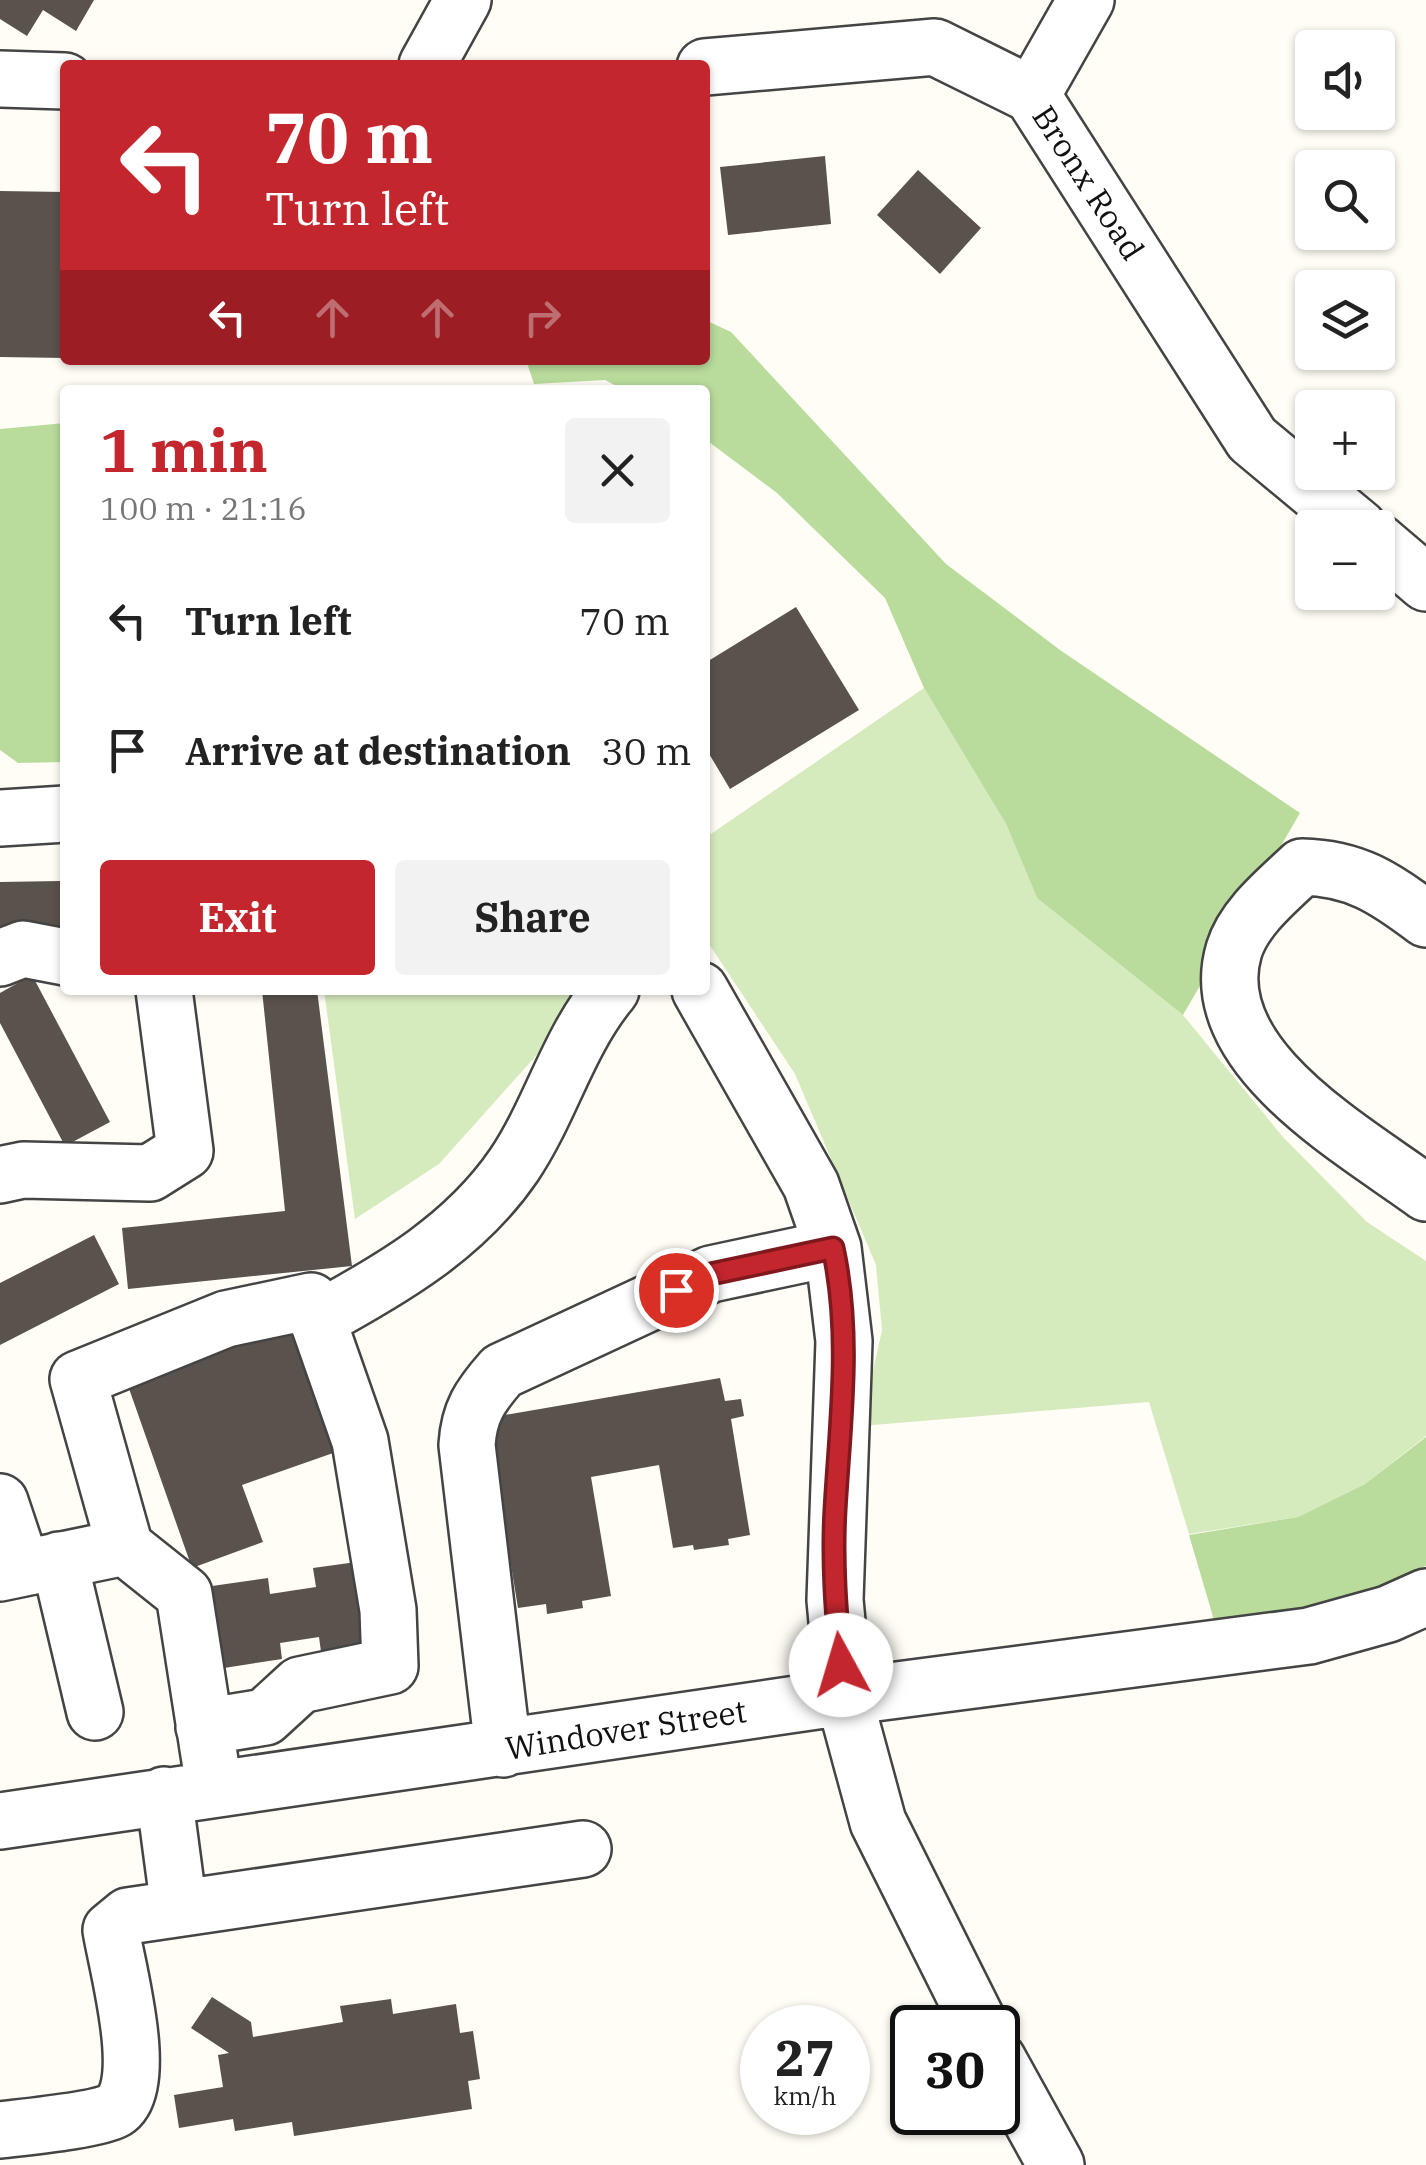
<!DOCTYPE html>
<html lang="en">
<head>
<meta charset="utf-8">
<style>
	:root { --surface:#fff; --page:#f2f2f2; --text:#222; --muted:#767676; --accent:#c4262e }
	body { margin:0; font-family:"IBM Plex Serif",serif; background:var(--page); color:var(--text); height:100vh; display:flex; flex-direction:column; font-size:38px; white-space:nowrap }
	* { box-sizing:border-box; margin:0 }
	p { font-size:32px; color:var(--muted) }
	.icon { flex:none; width:55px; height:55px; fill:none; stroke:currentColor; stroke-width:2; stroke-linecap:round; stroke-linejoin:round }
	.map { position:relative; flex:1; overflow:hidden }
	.sheet { position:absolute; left:60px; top:385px; width:650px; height:610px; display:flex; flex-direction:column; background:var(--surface); border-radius:10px; box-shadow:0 2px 8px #0004 }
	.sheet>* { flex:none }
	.guide { position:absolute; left:60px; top:60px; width:650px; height:305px; border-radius:10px; box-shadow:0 2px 8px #0004; background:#c4262e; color:#fff; overflow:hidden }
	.fabs { position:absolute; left:1295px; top:30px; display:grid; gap:20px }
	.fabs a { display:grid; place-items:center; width:100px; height:100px; border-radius:10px; background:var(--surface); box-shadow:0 2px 8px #0004; font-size:50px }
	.speed { position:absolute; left:740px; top:2005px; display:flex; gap:20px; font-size:50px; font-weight:700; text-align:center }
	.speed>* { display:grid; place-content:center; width:130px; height:130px; border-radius:50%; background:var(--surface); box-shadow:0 2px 8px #0004; line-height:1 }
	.speed small { font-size:25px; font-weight:400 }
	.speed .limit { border:5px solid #111; border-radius:15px; background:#fff; color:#111 }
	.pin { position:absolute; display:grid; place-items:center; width:85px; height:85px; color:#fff; margin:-42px; border:5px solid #fff; border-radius:50%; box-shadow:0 2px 10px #0007 }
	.me { position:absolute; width:110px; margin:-55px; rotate:354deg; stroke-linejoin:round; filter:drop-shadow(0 0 8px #0008) }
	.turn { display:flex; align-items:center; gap:35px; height:210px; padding:0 40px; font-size:45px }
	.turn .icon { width:130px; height:130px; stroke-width:2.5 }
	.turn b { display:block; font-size:70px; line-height:85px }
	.lanes { display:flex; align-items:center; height:95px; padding:0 40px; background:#0003; justify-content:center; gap:50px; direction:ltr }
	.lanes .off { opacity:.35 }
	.round { display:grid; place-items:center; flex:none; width:105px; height:105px; border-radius:10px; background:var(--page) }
	.head { display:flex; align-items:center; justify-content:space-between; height:170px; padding:0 40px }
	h1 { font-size:60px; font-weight:700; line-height:75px; color:var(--accent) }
	.action { display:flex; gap:20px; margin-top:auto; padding:20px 40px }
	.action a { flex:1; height:115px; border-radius:10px; background:var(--accent); color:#fff; font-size:40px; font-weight:700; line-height:115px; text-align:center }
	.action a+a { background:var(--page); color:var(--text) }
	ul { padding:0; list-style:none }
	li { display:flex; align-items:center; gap:30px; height:130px; padding:0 40px }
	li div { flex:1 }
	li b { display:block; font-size:38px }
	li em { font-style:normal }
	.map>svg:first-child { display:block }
	.green { fill:#d5ebbd }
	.forest { fill:#b9dc9c }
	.building { fill:#5a524d }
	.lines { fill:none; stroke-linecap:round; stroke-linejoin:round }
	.minor-casing { stroke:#444; stroke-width:60 }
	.minor { stroke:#fff; stroke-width:55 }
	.route-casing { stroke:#7f191e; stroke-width:25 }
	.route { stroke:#c4262e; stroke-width:18 }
	.labels { text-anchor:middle; stroke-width:10; stroke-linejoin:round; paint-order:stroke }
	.street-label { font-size:32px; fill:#111; stroke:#fff }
</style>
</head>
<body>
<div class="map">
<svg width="1426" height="2165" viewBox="0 0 1426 2165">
	<rect width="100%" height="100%" fill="#fffdf5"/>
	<!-- green -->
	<path class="green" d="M924 688 1006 824 1037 898 1183 1015 1283 1137 1367 1222 1426 1261V1436L1365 1484 1298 1517 1189 1534 1149 1402 861 1426 882 1330 876 1265 795 1074 705 938V838Z
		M324 990H583L552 1038 439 1164 355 1219Z"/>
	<!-- forest -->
	<path class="forest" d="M705 320 731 332 946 564 1060 650 1300 813 1183 1015 1037 898 1006 824 924 688 885 598 777 493 705 439V390H624L605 380 534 384 526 360H705Z
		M65 423V762L18 763 0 750V429Z
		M1426 1437V1566L1323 1610 1216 1627 1189 1535 1298 1517 1365 1484Z"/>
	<!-- building -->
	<path class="building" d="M0 0H94L76 31 43 10 27 36 0 19Z
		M825 156 831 224 728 235 720 167Z
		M918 170 981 228 940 274 877 215Z
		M0 191 65 192V358L0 357Z
		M796 607 859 710 730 789 705 747V713L710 710 705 702V663Z
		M60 881 61 932 0 933V882Z
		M32 975 110 1122 65 1146 0 1023V993Z
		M262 990H317L352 1266 128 1289 122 1228 285 1211Z
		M94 1235 119 1284 0 1345V1283Z
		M290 1321 336 1452 242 1485 263 1542 192 1568 126 1380Z
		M720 1378 725 1401 741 1399 744 1416 731 1419 750 1535 728 1539 729 1545 694 1550 693 1545 673 1548 659 1465 591 1477 611 1596 582 1601 583 1608 547 1614 546 1604 518 1608 487 1418Z
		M371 1560 383 1651 322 1659 319 1637 280 1643 282 1659 224 1668 212 1586 268 1578 270 1594 316 1587 313 1568Z
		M212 1997 251 2022 253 2037 343 2022 340 2006 391 1999 393 2014 456 2004 460 2033 473 2031 480 2079 468 2081 472 2109 294 2136 292 2122 235 2131 233 2119 179 2128 174 2095 223 2087 218 2055 229 2053 191 2028Z"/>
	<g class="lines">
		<defs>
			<path id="minor" d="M427 65 463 0
				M705 67 935 47 1032 95 1252 439 1359 528
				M0 79 65 81
				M1032 95 1086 0
				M1378 542 1426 583
				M0 818 65 814
				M1426 919C1385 888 1355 868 1302 867 1278 890 1244 917 1234 950 1202 1056 1354 1140 1426 1193
				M0 958 23 949 65 957
				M700 990 811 1185 833 1248 844 1341 835 1600 844 1697 878 1822 981 2028
				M0 1175 23 1170 150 1173 185 1151 164 990
				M317 1320C392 1279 465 1237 514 1165 551 1110 568 1041 611 990
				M0 1502 22 1568
				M125 1547 78 1379 226 1319 311 1301 360 1441 388 1610 390 1666 300 1685 265 1717 204 1727
				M59 1560 95 1712
				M0 1573 125 1547 184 1594 210 1761
				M503 1749 467 1445C469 1412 480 1396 502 1371L711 1274 833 1248
				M164 1795 179 1908
				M0 1821 844 1697 1309 1636 1388 1614 1426 1597
				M998 2060 1056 2165
				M0 2130C24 2127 98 2120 115 2110 151 2087 117 1967 111 1930L128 1916 583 1849"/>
		</defs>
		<!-- minor casing -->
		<use href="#minor" class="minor-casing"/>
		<!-- minor -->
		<use href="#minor" class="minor"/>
	</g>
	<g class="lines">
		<defs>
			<path id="route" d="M676 1290 711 1274 833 1248C852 1335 840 1422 835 1510 832 1562 836 1613 841 1665"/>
		</defs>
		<!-- route casing -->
		<use href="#route" class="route-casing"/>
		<!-- route -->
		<use href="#route" class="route"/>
	</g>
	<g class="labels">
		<!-- street labels -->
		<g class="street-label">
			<text transform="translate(1088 183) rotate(57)" y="11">Bronx Road</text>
			<text transform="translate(626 1730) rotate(-9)" y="11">Windover Street</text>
		</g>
	</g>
</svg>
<div class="fabs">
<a><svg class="icon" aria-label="sound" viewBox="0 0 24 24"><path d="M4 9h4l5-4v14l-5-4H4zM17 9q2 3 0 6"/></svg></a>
<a><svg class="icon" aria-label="search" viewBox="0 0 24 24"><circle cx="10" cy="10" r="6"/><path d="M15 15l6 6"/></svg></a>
<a><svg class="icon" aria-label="layers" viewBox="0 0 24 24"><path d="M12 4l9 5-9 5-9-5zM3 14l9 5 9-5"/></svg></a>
<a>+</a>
<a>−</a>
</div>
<div class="speed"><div>27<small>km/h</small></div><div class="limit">30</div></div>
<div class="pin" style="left:676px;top:1290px;background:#d93025"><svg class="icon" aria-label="arrive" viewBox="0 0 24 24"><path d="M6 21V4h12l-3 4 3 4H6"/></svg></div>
<svg class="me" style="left:841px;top:1665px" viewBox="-20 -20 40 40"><circle r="19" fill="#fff"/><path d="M0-13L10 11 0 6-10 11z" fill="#c4262e"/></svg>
<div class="guide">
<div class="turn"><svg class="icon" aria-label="left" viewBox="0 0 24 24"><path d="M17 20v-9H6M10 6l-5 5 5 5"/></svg><div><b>70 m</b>Turn left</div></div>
<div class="lanes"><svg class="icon" aria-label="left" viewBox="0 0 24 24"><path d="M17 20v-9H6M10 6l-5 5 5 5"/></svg><svg class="icon off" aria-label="ahead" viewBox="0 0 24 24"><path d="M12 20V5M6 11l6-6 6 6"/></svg><svg class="icon off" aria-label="ahead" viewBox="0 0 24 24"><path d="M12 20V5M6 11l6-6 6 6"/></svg><svg class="icon off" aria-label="right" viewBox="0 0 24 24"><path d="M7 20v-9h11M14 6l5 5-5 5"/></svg></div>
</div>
<section class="sheet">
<div class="head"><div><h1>1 min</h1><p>100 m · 21:16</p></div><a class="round"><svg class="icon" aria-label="close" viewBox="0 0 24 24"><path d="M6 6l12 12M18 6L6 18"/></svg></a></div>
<ul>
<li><svg class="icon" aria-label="left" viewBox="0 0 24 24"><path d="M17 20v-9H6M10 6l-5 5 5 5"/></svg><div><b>Turn left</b></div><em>70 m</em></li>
<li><svg class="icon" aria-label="arrive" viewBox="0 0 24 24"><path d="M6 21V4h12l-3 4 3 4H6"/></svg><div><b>Arrive at destination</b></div><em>30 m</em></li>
</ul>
<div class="action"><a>Exit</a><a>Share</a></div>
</section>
</div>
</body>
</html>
